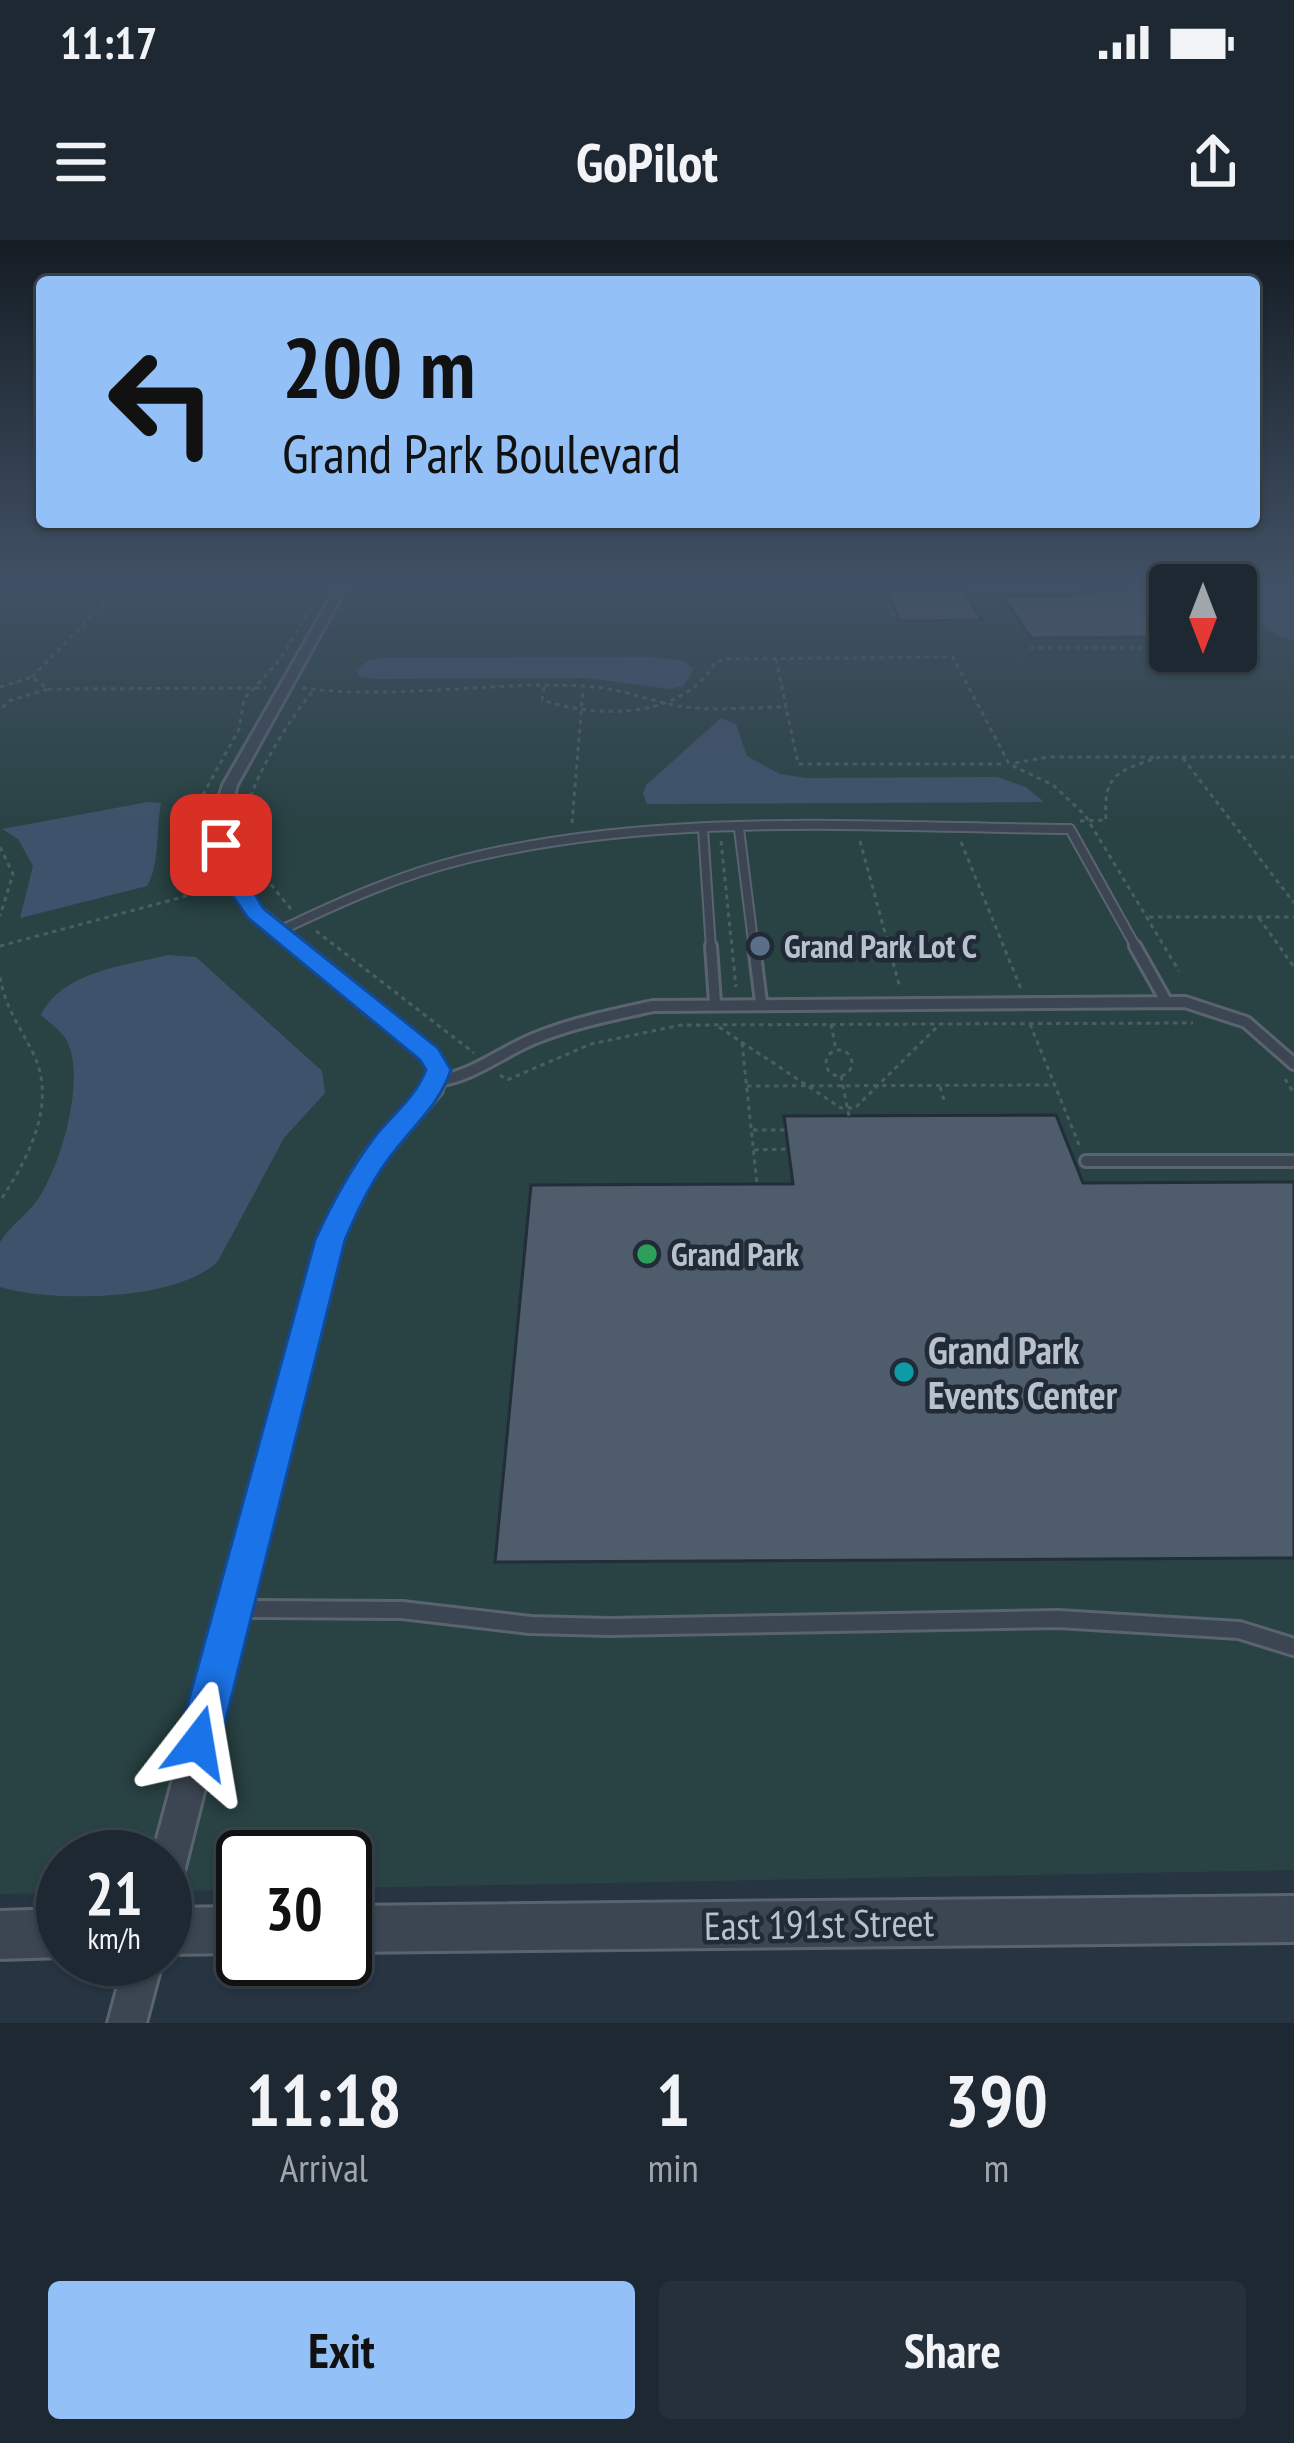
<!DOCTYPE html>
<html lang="en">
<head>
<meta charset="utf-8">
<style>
	:root { --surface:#1d2832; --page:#25303a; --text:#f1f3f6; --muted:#a0a6ac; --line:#3b444d; --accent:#93c0f6 }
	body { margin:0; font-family:"PT Sans Narrow",sans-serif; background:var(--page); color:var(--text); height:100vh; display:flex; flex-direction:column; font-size:45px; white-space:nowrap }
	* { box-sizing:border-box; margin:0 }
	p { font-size:39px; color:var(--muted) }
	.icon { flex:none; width:66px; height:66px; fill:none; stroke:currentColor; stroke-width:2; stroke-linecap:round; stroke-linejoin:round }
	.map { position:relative; height:1783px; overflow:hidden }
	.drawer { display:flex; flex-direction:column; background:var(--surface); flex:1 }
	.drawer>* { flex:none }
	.banner { position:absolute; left:36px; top:36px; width:1224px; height:252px; border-radius:12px; box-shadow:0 3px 9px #0004,0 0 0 3px var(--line); background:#93c0f6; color:#111; overflow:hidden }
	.needle { width:78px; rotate:180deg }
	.fabs { position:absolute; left:1149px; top:324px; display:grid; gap:24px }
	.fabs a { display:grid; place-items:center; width:108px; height:108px; border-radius:12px; background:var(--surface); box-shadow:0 3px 9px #0004,0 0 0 3px var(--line); font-size:60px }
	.speed { position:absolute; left:36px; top:1590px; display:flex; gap:24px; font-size:60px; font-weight:700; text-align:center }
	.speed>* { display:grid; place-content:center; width:156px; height:156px; border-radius:50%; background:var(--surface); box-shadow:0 3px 9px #0004,0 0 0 3px var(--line); line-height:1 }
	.speed small { font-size:30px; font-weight:400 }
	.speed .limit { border:6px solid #111; border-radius:18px; background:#fff; color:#111 }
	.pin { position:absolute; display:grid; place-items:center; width:102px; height:102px; color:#fff; margin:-51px; border-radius:24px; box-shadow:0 6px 18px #0006 }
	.me { position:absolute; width:132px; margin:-66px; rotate:14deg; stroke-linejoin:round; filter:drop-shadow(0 0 9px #0008) }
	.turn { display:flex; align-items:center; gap:42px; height:252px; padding:0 48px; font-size:54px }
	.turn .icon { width:156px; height:156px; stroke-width:2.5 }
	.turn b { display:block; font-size:84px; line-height:102px }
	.eta { display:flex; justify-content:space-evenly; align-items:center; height:204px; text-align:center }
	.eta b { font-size:72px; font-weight:600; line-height:84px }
	.primary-button { display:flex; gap:24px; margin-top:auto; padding:24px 48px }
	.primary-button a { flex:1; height:138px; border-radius:12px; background:var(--accent); color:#111; font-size:48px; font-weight:600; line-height:138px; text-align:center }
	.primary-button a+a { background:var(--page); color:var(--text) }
	.status { display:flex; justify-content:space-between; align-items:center; height:84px; padding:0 60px; background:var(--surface); direction:ltr }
	.status svg { height:33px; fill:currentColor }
	header { display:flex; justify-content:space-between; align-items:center; height:156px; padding:0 48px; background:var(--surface); font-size:54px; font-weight:600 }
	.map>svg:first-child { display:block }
	.green { fill:#294243; fill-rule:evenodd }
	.water { fill:#3e536b }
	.building { fill:#4e5c6b; stroke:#222d39; stroke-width:3 }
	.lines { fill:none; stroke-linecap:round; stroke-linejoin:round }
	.service-far3-casing { stroke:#5a646f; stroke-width:9 }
	.service-far2-casing { stroke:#5a646f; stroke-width:12 }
	.service-far1-casing { stroke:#5a646f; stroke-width:16 }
	.service-casing { stroke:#5a646f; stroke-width:22 }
	.minor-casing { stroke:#5a646f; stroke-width:6 }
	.tertiary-casing { stroke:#5a646f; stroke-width:6 }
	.path { stroke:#485f60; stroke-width:3; stroke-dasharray:4.5 4.5; stroke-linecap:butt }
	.service-far3 { stroke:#3c4652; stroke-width:6 }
	.service-far2 { stroke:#3c4652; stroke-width:8 }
	.service-far1 { stroke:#3c4652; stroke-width:10 }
	.service { stroke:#3c4652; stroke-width:16 }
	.minor { fill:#3c4652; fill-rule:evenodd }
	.tertiary { fill:#3c4652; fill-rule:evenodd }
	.route { fill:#1a73e8; stroke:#114b97; stroke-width:3 }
	.service-dot { fill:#5c6f8a; stroke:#202b37; stroke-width:4.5 }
	.leisure-dot { fill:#2e9e5b; stroke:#202b37; stroke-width:4.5 }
	.culture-dot { fill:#0f9aa8; stroke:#202b37; stroke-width:4.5 }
	.labels { text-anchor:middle; stroke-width:9; stroke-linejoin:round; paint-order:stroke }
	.poi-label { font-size:33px; font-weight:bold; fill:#b9c1cc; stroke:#202b37; text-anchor:start }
	.near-poi-label { font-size:39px; font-weight:bold; fill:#b9c1cc; stroke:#202b37; text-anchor:start }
	.near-street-label { font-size:39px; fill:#b9c1cc; stroke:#202b37 }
</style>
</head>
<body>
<div class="status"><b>11:17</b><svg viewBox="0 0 49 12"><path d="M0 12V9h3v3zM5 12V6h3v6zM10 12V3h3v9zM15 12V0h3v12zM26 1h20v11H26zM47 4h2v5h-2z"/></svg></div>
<header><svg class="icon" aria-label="menu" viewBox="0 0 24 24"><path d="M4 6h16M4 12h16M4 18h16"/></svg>GoPilot<svg class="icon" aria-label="share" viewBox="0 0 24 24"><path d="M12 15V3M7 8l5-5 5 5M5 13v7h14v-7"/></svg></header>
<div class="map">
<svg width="1294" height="1783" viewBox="0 0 1294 1783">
	<rect width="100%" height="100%" fill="#273542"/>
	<!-- green -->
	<path class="green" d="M0 341H320L311 357 354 358 363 341H1294V1630L345 1648V1617H243V1650L165 1651V1617H63V1653L0 1654ZM1170 345H1236V411H1170Z"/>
	<!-- water -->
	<path class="water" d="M1232 341H1294V401C1240 385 1268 365 1232 341Z
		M651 417 684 421 694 429 683 446 670 449 587 438 376 439 360 437 356 431 369 420 381 418Z
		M721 478 736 484 747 516 780 534 807 538 997 537 1026 547 1044 562 647 564 643 554 646 545Z
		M148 562 161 563C156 589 160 625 147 646L20 678 33 626 18 599 2 589Z
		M168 715 196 717 322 831 325 853 284 898 218 1021C179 1061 53 1063 0 1047V1002C10 986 27 975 38 959 61 925 85 843 68 803 63 791 50 784 41 775 63 731 124 726 168 715Z"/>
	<!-- building -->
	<path class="building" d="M1151 345 1162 356H1170V397L1031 398 1003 356H1062Z
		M885 350H963L982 380 900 381Z
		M1056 875 1083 943 1294 942V1318L495 1322 531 945 793 944 784 876Z"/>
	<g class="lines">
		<defs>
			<path id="service-far3" d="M918 341 986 344
				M984 341 988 347 1098 341
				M1162 341 1170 348"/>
			<path id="service-far2" d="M703 589 711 709
				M739 589 754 709
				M277 692C338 663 399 635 465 619 662 571 870 587 1070 589L1137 709"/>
			<path id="service-far1" d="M711 706 715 763
				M754 706 761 762
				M1135 706 1166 761
				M437 841C473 836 500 813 533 799 572 783 612 775 653 766L1185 762 1246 782 1294 824
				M1086 921H1294"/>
			<path id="service" d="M240 1369 402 1370 530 1385 609 1387 1058 1379 1239 1390 1294 1407"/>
			<path id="minor" d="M340 341H350L237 545C223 591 234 631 262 669L436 809 449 830 441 853 377 929 342 1000 183 1636 178 1649 165 1654V1617H152L318 1000 361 918 425 845 429 830 422 819C388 791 355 763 321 735 257 683 192 640 223 545Z
				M125 1719H163L146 1783H108Z"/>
			<path id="tertiary" d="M1294 1656V1702L345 1712V1666Z
				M243 1667V1713L165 1714V1668Z
				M63 1669V1717L0 1719V1671Z"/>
		</defs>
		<!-- service-far3 casing -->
		<use href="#service-far3" class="service-far3-casing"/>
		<!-- service-far2 casing -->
		<use href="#service-far2" class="service-far2-casing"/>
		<!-- service-far1 casing -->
		<use href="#service-far1" class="service-far1-casing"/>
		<!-- service casing -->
		<use href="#service" class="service-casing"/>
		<!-- minor casing -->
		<use href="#minor" class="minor-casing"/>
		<!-- tertiary casing -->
		<use href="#tertiary" class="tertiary-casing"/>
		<!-- path -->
		<path class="path" d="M1210 341 1215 345
			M1111 343 1149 341
			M0 357 156 356
			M894 376 878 341H903
			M1236 376 1254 403 1236 407
			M1030 408H1170
			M776 419 798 524H1005
			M32 437 110 357
			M0 447 32 437 48 449 9 461 0 470
			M544 447 542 460C600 479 682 479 716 422L726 419 953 417 1009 524 1053 545 1085 575 1179 731
			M302 448C399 461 498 439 595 447 627 450 655 463 685 467 717 471 753 467 786 467
			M48 449 266 448
			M1164 517H1294
			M1183 518 1294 663
			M1015 523 1048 517H1154
			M1080 581 1106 580C1103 533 1118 531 1160 517
			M572 583 583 449
			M721 601 736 747
			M860 601 900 748
			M961 602 1021 749
			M0 607 13 634 0 676
			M204 651 192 596 199 562 239 489 244 459 278 422 315 362
			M291 669C271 645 250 621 246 589 241 551 292 476 315 448
			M1149 677H1294
			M1259 678 1294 727
			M316 691 474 813
			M0 706 220 647
			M0 737C5 767 20 787 33 813 58 863 28 919 0 961
			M831 784 836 810
			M1030 784 1080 907
			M719 787 841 868H855L939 785
			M742 803 757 944
			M826 823a13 13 0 1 1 26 0a13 13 0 1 1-26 0Z
			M500 835 507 840 591 804 681 785 1193 783
			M841 836 849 876
			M1285 839 1294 853
			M747 846 1055 845
			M940 847 945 863
			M753 890H786
			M754 910 788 909"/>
		<!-- service-far3 -->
		<use href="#service-far3" class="service-far3"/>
		<!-- service-far2 -->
		<use href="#service-far2" class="service-far2"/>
		<!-- service-far1 -->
		<use href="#service-far1" class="service-far1"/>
		<!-- service -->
		<use href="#service" class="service"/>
		<!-- minor -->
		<use href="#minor" class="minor"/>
		<!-- tertiary -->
		<use href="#tertiary" class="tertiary"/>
	</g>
	<!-- sky -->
	<linearGradient id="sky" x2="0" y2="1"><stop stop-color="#151d24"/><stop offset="0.58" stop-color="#415165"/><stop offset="1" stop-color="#415165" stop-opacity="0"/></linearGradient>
	<rect width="1294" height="590" fill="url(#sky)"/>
	<!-- route -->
	<path class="route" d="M221 599C233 605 252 652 264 669L438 808 451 830C439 864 419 880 397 908 374 936 359 967 345 1000L220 1503 213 1518 198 1524 183 1518 177 1503 315 1000C332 963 349 931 373 899 392 874 414 860 426 830L420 820 248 678 224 643 211 605Z"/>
	<!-- markers -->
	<circle class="service-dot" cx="760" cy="706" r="12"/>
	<circle class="leisure-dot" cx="647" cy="1014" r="12"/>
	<circle class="culture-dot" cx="904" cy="1132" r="12"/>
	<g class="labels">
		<!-- poi labels -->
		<g class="poi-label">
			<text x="784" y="718">Grand Park Lot C</text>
			<text x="671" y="1026">Grand Park</text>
		</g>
		<!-- near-poi labels -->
		<g class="near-poi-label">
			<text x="928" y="1124">Grand Park<tspan x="928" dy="45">Events Center</tspan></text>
		</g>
		<!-- near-street labels -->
		<g class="near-street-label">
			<text transform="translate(819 1684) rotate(-1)" y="14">East 191st Street</text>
		</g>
	</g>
</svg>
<div class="fabs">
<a><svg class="needle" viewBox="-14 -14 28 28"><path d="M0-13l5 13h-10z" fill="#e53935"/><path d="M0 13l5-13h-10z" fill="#a0a6ac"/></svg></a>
</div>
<div class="speed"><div>21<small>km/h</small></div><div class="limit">30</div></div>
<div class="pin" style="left:221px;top:605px;background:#d93025"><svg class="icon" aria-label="arrive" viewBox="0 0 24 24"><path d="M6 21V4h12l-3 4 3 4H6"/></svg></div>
<svg class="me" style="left:198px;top:1503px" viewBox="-20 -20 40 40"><path d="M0-17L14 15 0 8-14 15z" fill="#1a73e8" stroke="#fff" stroke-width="4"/></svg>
<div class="banner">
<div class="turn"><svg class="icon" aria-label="left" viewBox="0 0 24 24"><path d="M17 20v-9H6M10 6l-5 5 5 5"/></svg><div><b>200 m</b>Grand Park Boulevard</div></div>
</div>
</div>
<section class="drawer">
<div class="eta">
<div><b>11:18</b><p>Arrival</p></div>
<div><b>1</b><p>min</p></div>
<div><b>390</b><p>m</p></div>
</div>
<div class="primary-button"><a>Exit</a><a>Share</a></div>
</section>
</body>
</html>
